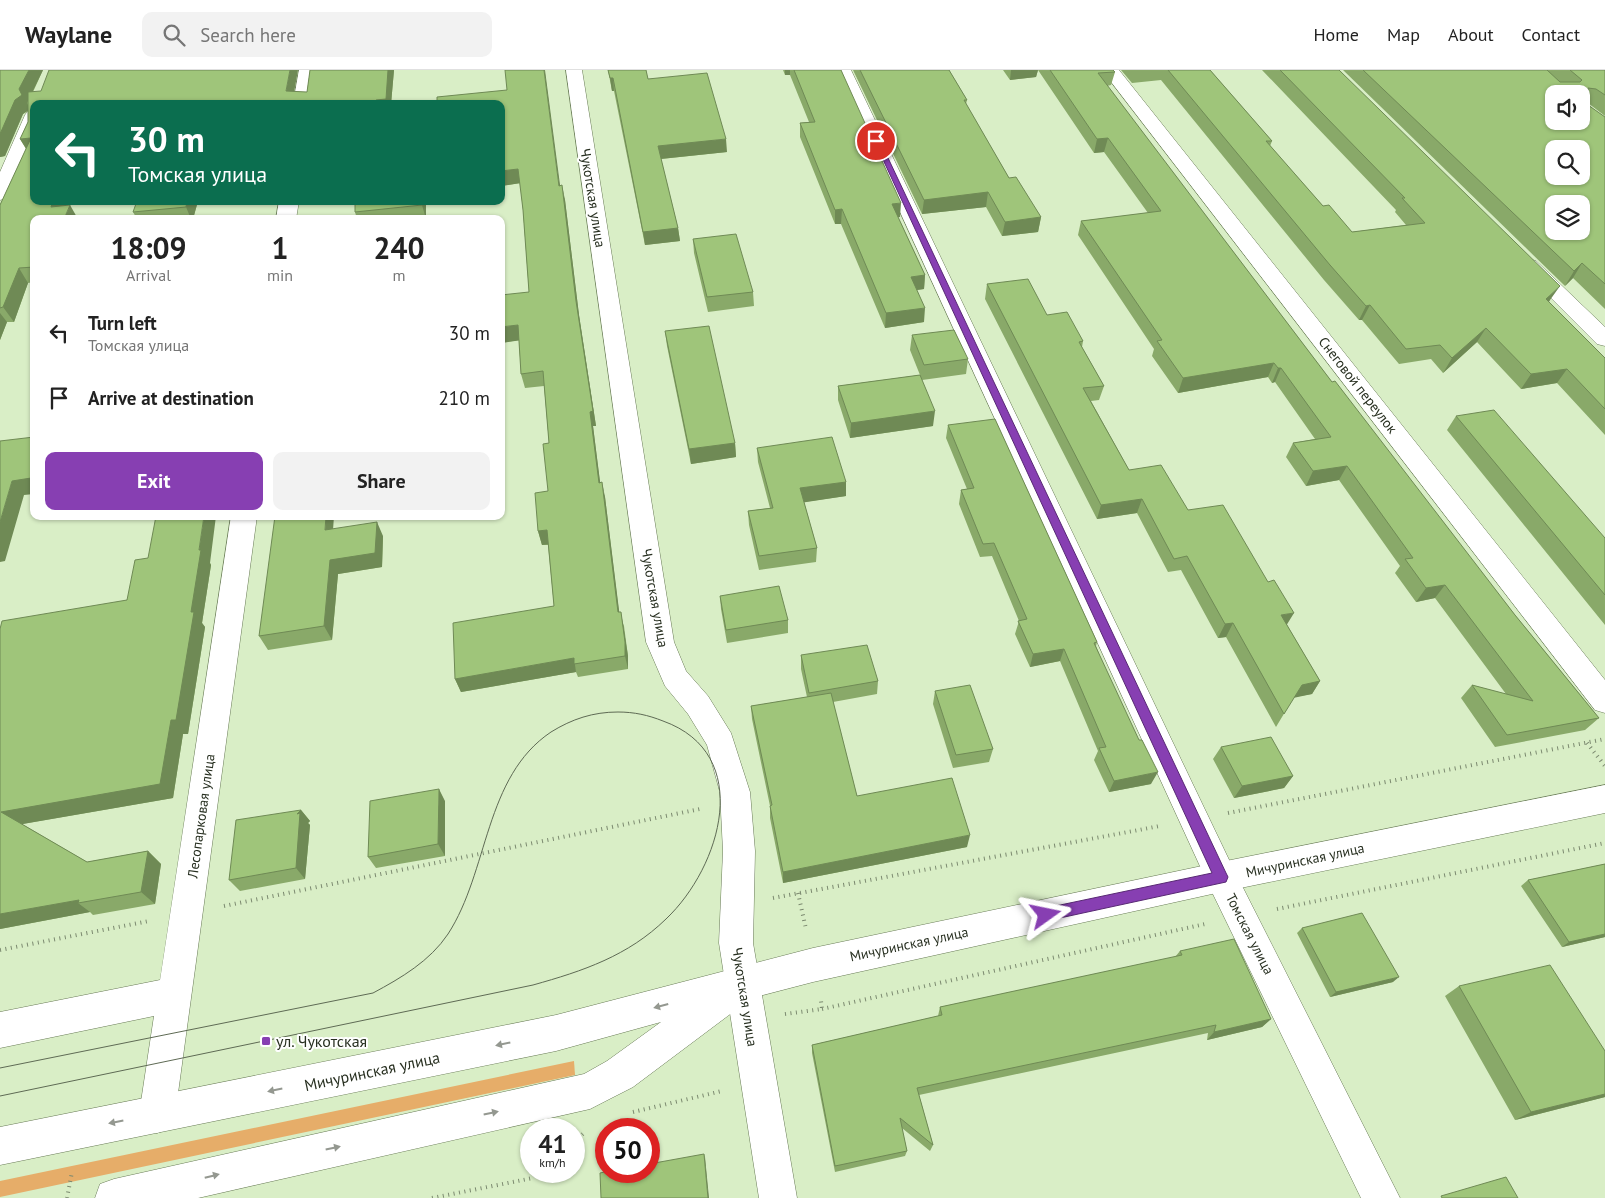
<!DOCTYPE html>
<html lang="en">
<head>
<meta charset="utf-8">
<style>
	:root { --surface:#fff; --page:#f2f2f2; --text:#222; --muted:#767676; --line:#e0e0e0; --accent:#873fb2 }
	body { margin:0; font-family:"PT Sans",sans-serif; background:var(--page); color:var(--text); height:100vh; display:flex; flex-direction:column; font-size:19px; white-space:nowrap }
	* { box-sizing:border-box; margin:0 }
	p { font-size:16px; color:var(--muted) }
	.icon { flex:none; width:28px; height:28px; fill:none; stroke:currentColor; stroke-width:2; stroke-linecap:round; stroke-linejoin:round }
	.map { position:relative; flex:1; overflow:hidden }
	.side { position:absolute; left:30px; top:145px; width:475px; height:305px; display:flex; flex-direction:column; background:var(--surface); border-radius:10px; box-shadow:0 1px 4px #0004 }
	.side>* { flex:none }
	.top-card { position:absolute; left:30px; top:30px; width:475px; height:105px; border-radius:10px; box-shadow:0 1px 4px #0004; background:#0b6e4f; color:#fff; overflow:hidden }
	.tools { position:absolute; left:1545px; top:15px; display:grid; gap:10px }
	.tools a { display:grid; place-items:center; width:45px; height:45px; border-radius:10px; background:var(--surface); box-shadow:0 1px 4px #0004; font-size:25px }
	.speed { position:absolute; left:520px; top:1048px; display:flex; gap:10px; font-size:25px; font-weight:700; text-align:center }
	.speed>* { display:grid; place-content:center; width:65px; height:65px; border-radius:50%; background:var(--surface); box-shadow:0 1px 4px #0004; line-height:1 }
	.speed small { font-size:12px; font-weight:400 }
	.speed .limit { border:8px solid #d22; background:#fff; color:#111 }
	.pin { position:absolute; display:grid; place-items:center; width:42px; height:42px; color:#fff; margin:-21px; border:2px solid #fff; border-radius:50%; box-shadow:0 1px 5px #0007 }
	.me { position:absolute; width:55px; margin:-28px; rotate:78deg; stroke-linejoin:round; filter:drop-shadow(0 0 4px #0008) }
	.turn { display:flex; align-items:center; gap:18px; height:105px; padding:0 15px; font-size:22px }
	.turn .icon { width:65px; height:65px; stroke-width:2.5 }
	.turn b { display:block; font-size:35px; line-height:42px }
	.eta { display:flex; justify-content:space-evenly; align-items:center; height:85px; text-align:center }
	.eta b { font-size:30px; font-weight:600; line-height:35px }
	.button { display:flex; gap:10px; margin-top:auto; padding:10px 15px }
	.button a { flex:1; height:58px; border-radius:10px; background:var(--accent); color:#fff; font-size:20px; font-weight:600; line-height:58px; text-align:center }
	.button a+a { background:var(--page); color:var(--text) }
	ul { padding:0; list-style:none }
	li { display:flex; align-items:center; gap:15px; height:65px; padding:0 15px }
	li div { flex:1 }
	li b { display:block; font-size:19px }
	li em { font-style:normal }
	header { display:flex; align-items:center; gap:30px; box-sizing:border-box; height:70px; padding:0 25px; background:var(--surface); border-bottom:1px solid var(--line) }
	header strong { font-size:24px }
	nav { display:flex; gap:28px; margin-inline-start:auto; font-size:18px }
	.search { width:350px; height:45px; background:var(--page); display:flex; align-items:center; gap:12px; box-sizing:border-box; padding:0 18px; border-radius:10px; color:var(--muted); font-size:19px }
	.map>svg:first-child { display:block }
	.green { fill:#e6ad69 }
	.lines { fill:none; stroke-linecap:round; stroke-linejoin:round }
	.minor-casing { stroke:#697b57; stroke-width:1 }
	.major-casing { stroke:#697b57; stroke-width:1 }
	.path { stroke:#7b896f; stroke-width:4; stroke-dasharray:1 4.5; stroke-linecap:butt }
	.minor { fill:#fff; fill-rule:evenodd }
	.major { fill:#fff; fill-rule:evenodd }
	.tram { stroke:#5e6a54; stroke-width:1 }
	.wall { fill:#89a969 }
	.shaded-wall { fill:#6f8a55 }
	.building { fill:#9fc57a; stroke:#6f8a55; fill-rule:evenodd }
	.oneway { fill:#949890 }
	.route { fill:#873fb2; stroke:#582974 }
	.poi-dot { fill:#873fb2; stroke:#fff; stroke-width:2 }
	.labels { text-anchor:middle; stroke-width:4; stroke-linejoin:round; paint-order:stroke }
	.street-label { font-size:14px; fill:#283021; stroke:#fff }
	.near-poi-label { font-size:16px; fill:#283021; stroke:#fff; text-anchor:start }
	.near-street-label { font-size:16px; fill:#283021; stroke:#fff }
</style>
</head>
<body>
<header>
<strong>Waylane</strong>
<div class="search"><svg class="icon" aria-label="search" viewBox="0 0 24 24"><circle cx="10" cy="10" r="6"/><path d="M15 15l6 6"/></svg>Search here</div>
<nav><a>Home</a><a>Map</a><a>About</a><a>Contact</a></nav>
</header>
<div class="map">
<svg width="1605" height="1128" viewBox="0 0 1605 1128">
	<rect width="100%" height="100%" fill="#d9eec6"/>
	<!-- green -->
	<path class="green" d="M574 991 575 1005 0 1127V1111Z"/>
	<g class="lines">
		<defs>
			<path id="minor" d="M299 0H315L311 34H293Z
				M566 0H582L674 572 686 601 708 626 731 663 750 722 755 781 753 873 797 1128H759L719 873 723 781 720 722 707 675 688 644 665 616 646 572Z
				M835 0H851L1232 796 1400 1128H1361L1210 818Z
				M1102 0H1119L1605 610V643L1595 640Z
				M34 40V66L10 124 7 128 0 130V102L25 45 28 41Z
				M279 131H299L296 149H276Z
				M1529 189 1536 191 1605 257V276L1597 274 1522 199 1519 195 1522 191Z
				M231 446H257L175 1045 170 1058 157 1063 144 1058 139 1045 154 946 0 978V942L160 910Z"/>
			<path id="major" d="M1605 715V743L1221 822 813 912 744 930 741 936 633 1017 590 1039 198 1128H95L100 1114 114 1109 584 1004 607 991 661 952 556 981 0 1095V1057L556 945 813 878 1221 792Z"/>
		</defs>
		<!-- minor casing -->
		<use href="#minor" class="minor-casing"/>
		<!-- major casing -->
		<use href="#major" class="major-casing"/>
		<!-- path -->
		<path class="path" d="M1587 673 1605 696
			M1228 743 1605 669
			M798 823 806 859
			M773 828 1160 756
			M224 836 700 739
			M1277 839 1605 773
			M0 880 149 851
			M822 939 1205 854
			M785 944 822 939 821 931
			M633 1042 722 1021
			M574 1072 585 1062
			M67 1128 72 1102
			M432 1128 533 1108 540 1101"/>
		<!-- minor -->
		<use href="#minor" class="minor"/>
		<!-- major -->
		<use href="#major" class="major"/>
		<!-- tram -->
		<path class="tram" d="M0 998 373 923C401 908 430 891 448 864 489 801 484 707 551 662 572 649 593 642 618 642 634 642 648 645 663 651 755 684 721 797 666 849 628 886 583 901 533 915L0 1026"/>
	</g>
	<!-- wall -->
	<path class="wall" d="M0 0H43L33 22H307L310 0H394L391 34H34V212L28 213 14 252H7L0 270V135L26 79 20 69 28 52V41L23 44 5 86 0 87Z
		M608 0H646L648 9 727 82 661 89 678 158 680 171 645 175 614 21H612Z
		M783 0H841L900 147H898L925 205 924 219 917 220 924 252 885 258 841 154H835L800 67V53L809 52 790 5H785Z
		M853 0H949L967 30 966 34 1009 108 1041 147 1038 162 1002 166 986 137 922 144Z
		M1003 0H1038L1036 7 1010 10Z
		M1038 0H1113L1115 2 1111 15 1107 16 1332 312 1515 545 1599 648 1585 660 1495 677 1461 628 1472 615 1506 624 1435 528 1416 532 1395 503 1400 496 1339 410 1306 416 1286 387 1293 373 1315 369 1275 312 1272 313 1268 307 1178 323 1152 286 1154 279 1078 165 1081 151 1148 143 1104 82 1094 83Z
		M1121 0H1210L1272 71 1270 76 1323 136 1352 162 1406 155 1395 142 1396 140 1262 0H1339L1550 230 1549 232 1605 288V365L1557 313 1521 319 1477 272 1443 303 1431 289 1399 294 1362 250H1359L1324 210 1161 10 1132 13Z
		M1343 0H1605V46L1588 33V35L1605 47V239L1573 208 1565 216Z
		M507 20 560 116 565 130 579 245 596 356H593L600 413 605 427 619 542 624 556 628 586V599L578 607 576 602 461 622 455 609 554 536 548 475H542L538 461 548 421 549 373 544 316 525 318 521 304 519 270 501 273 529 222 523 140 520 113 501 116V34Z
		M198 131 193 149H137L133 142Z
		M355 131H426V149H357L355 142Z
		M693 169 753 222 754 236 708 242 694 183Z
		M987 214 1047 245 1083 271 1082 277 1104 316 1099 330 1091 331 1129 400 1188 440 1287 555 1320 611 1312 624 1294 627 1276 657 1226 567 1218 568 1181 500 1168 502 1137 443 1097 449 985 229Z
		M665 261 735 373 736 387 691 394 667 276Z
		M912 265 968 289 966 304 922 310 933 356 850 368 838 330V316L920 305 910 280Z
		M1456 346 1605 468V555L1447 360Z
		M948 355 1097 572 1096 576 1151 714 1109 722 1094 690 1098 681 1060 591 1030 597 1015 564 1019 551 992 486 980 487 959 434 961 420 967 419 946 368Z
		M757 378 846 412V426L804 432 817 478 816 492 759 500 749 455 748 441 770 438 758 392Z
		M333 459 383 466 382 497 338 504 332 570 268 580 259 566Z
		M148 488 210 493 211 495 202 553 205 557 188 664H183L173 728 22 754 87 792 148 781 161 794 155 834 93 845 90 842 0 859V559L127 530Z
		M720 526 788 550V563L727 573 721 539Z
		M801 585 878 611 877 624 833 632 857 726 967 777 783 813 770 748V736L752 649 751 636 807 627 801 599Z
		M935 621 993 679 989 692 953 698 933 634Z
		M1221 677 1293 706 1284 718 1234 728 1213 689Z
		M445 731V786L376 798 368 787Z
		M301 740 310 751 308 753 310 755 305 809 240 821 229 810Z
		M1605 794V867L1562 877 1521 816 1528 810Z
		M1302 858 1393 912 1330 927 1297 863Z
		M1180 881 1271 949 1262 957 1207 970 1208 963 919 1025 933 1075 930 1081 902 1058 907 1081 905 1086 835 1102 812 983V975L938 946 940 937 1175 887Z
		M1459 916 1605 981V1027L1515 1050 1445 926Z"/>
	<!-- shaded-wall -->
	<path class="shaded-wall" d="M29 0H43L27 33 30 39 23 44 5 86 0 87V64L19 19Z
		M290 0H298L292 34 286 21Z
		M388 0H394L391 34H376V30Z
		M544 0H545L562 130 559 116Z
		M785 0H790V5H785Z
		M1011 0H1038L1036 7 1010 10Z
		M610 8H613L614 21H612Z
		M31 68 29 83 20 69Z
		M1108 68 1104 82 1094 83 1097 69Z
		M726 69 727 82 660 89 658 76Z
		M518 99 521 113 501 116V101Z
		M562 115 565 130 579 245 596 356H593L602 427 599 413 590 342Z
		M988 122 986 137 922 144 924 130Z
		M53 131H67L60 149 51 137Z
		M187 131H198L193 149H191L186 137Z
		M422 131H426V149L422 135Z
		M901 133 900 147 891 148 892 134Z
		M70 135 78 149H64Z
		M842 139 841 154H835V140Z
		M1041 147 1038 162 1002 166 1005 152Z
		M678 158 680 171 645 175 643 162Z
		M1582 193 1573 208 1565 216 1574 201Z
		M19 198 28 213 14 252 3 237Z
		M925 205 924 219 909 221 911 207Z
		M1560 216 1550 230 1537 244 1546 229Z
		M1370 235 1362 250H1359L1366 236Z
		M925 238 924 252 885 258 886 243Z
		M0 243 7 252 0 270Z
		M518 255 522 270 501 273V257Z
		M1486 258 1477 272 1443 303 1452 288Z
		M1274 293 1268 307 1178 323 1183 308Z
		M1278 298H1281L1275 312 1272 313Z
		M1567 299 1557 313 1521 319 1531 304Z
		M935 341 933 356 850 368 851 353Z
		M735 373 736 387 691 394 689 379Z
		M1347 396 1339 410 1306 416 1313 401Z
		M34 399V424L24 425 5 491 0 492V452L12 411Z
		M602 412 605 427 621 556 618 542Z
		M846 412V426L800 433V418Z
		M1142 429 1137 443 1097 449 1101 435Z
		M204 446H216L210 493 211 495 202 553 205 557 188 664H183L173 728 17 755 1 742 171 650 191 542 199 480Z
		M326 446H334L332 474 325 460Z
		M377 452 383 466 382 497 338 504 332 570 324 556 330 490Z
		M547 460 550 474 542 475 538 461Z
		M1445 515 1435 528 1416 532 1426 518Z
		M621 542 628 586V599L625 586Z
		M1294 543 1286 556 1281 545Z
		M1233 553 1226 567 1218 568 1225 554Z
		M1064 579 1060 591 1030 597 1033 584Z
		M574 588 576 602 461 622 455 609Z
		M1320 611 1312 624 1293 628 1302 615Z
		M1158 702 1151 714 1109 722 1114 711Z
		M1293 706 1284 718 1234 728 1242 716Z
		M439 719 445 731V786L438 774Z
		M301 740 310 751 308 753 310 755 305 809 296 798 297 744Z
		M970 765 967 777 783 813V802Z
		M148 781 161 794 155 834 141 822Z
		M79 830 78 833 90 842 0 859V844Z
		M1605 864V867L1562 877 1569 872Z
		M1399 907 1393 912 1330 927 1336 922Z
		M1271 949 1262 957 1207 970 1214 962Z
		M1605 1024V1027L1515 1050 1531 1042Z
		M704 1084 705 1087 709 1128H708Z"/>
	<!-- building -->
	<path class="building" d="M0 0H29L19 19 22 25 15 30 0 64Z
		M49 0H290L286 21 307 22 310 0H388L386 29 376 30V34H34V131H53L51 137 70 135 64 149H34V197L19 198 3 237 0 238V135L31 68 20 69 28 52V22L41 21Z
		M505 0H544L559 116 562 115 576 231 593 341 590 342 599 413 602 412 618 542H621L625 572V586L574 594V588L455 609 453 553 554 536 547 460 538 461 535 423 548 421 543 374 549 373 543 301 521 304 518 255 501 257V225L529 222 523 140 518 99 501 101V34H437V27L507 20Z
		M608 0H646L648 9 707 3 726 69 658 76 678 158 643 162 613 8H610Z
		M794 0H841L901 133 892 134 925 205 911 207 925 238 886 243 842 139 835 140 800 53 815 52Z
		M860 0H949L967 30H964L1009 108 1016 107 1041 147 1005 152 988 122 924 130Z
		M1050 0H1113L1115 2 1098 3 1332 312 1335 311 1515 545 1599 648 1507 665 1472 615 1533 631 1445 515 1426 518 1405 489 1413 488 1347 396 1313 401 1293 373 1331 367 1281 298H1278L1274 293 1183 308 1157 271 1162 270 1081 151 1161 141 1108 68 1097 69Z
		M1168 0H1210L1272 71H1266L1323 136 1329 135 1352 162 1425 153 1402 128H1405L1280 0H1339L1560 216 1546 229 1605 288V339L1567 299 1531 304 1486 258 1452 288 1440 275 1406 279 1370 235 1366 236 1330 195Z
		M1363 0H1547L1560 12H1580L1582 10 1570 0H1605V25L1596 19 1588 18V35L1605 47V214L1582 193 1574 201ZM1554 24H1581V51H1554ZM1554 79H1581V106H1554ZM1554 134H1581V161H1554Z
		M137 131H187L186 137 133 142Z
		M355 131H422V135L355 142Z
		M736 164 753 222 707 227 693 169Z
		M1028 209 1047 245 1067 242 1083 271 1079 272 1104 316 1083 318 1129 400 1161 395 1188 440 1223 435 1268 512 1274 510 1294 543 1281 545 1320 611 1302 615 1284 644 1233 553 1225 554 1187 486 1174 489 1142 429 1101 435 987 214Z
		M709 256 735 373 689 379 665 261Z
		M954 260 968 289 924 295 912 265Z
		M920 305 935 341 851 353 838 316Z
		M1494 340 1605 468V525L1456 346Z
		M995 349 1097 572 1094 573 1139 670H1142L1158 702 1114 711 1099 678 1106 677 1064 579 1033 584 1018 551 1027 549 994 473 983 474 961 420 974 418 948 355Z
		M34 367V399L31 408 12 411 0 452V371Z
		M832 367 846 412 800 418 817 478 759 486 748 441 773 438 757 378Z
		M156 446H204L199 480H201L191 542H194L176 650H171L160 714 1 742 87 792 148 781 141 822 78 833 79 830 0 844V559L2 551 127 530 135 490 148 488Z
		M275 446H326L325 460 377 452 375 483 330 490 324 556 259 566Z
		M779 516 788 550 726 560 720 526Z
		M867 575 878 611 809 623 801 585Z
		M970 615 993 679 956 685 935 621Z
		M831 623 857 726 952 708 970 765 783 802 770 736 772 735 751 636Z
		M1271 667 1293 706 1242 716 1221 677Z
		M439 719 438 774 368 787 370 731Z
		M301 740 297 744 300 743 296 798 229 810 236 750Z
		M1605 794V864L1569 872 1528 810Z
		M1362 843 1399 907 1336 922 1302 858Z
		M1234 869 1271 949 1214 962 1216 955 917 1018 933 1075 900 1048 907 1081 835 1096 812 975 942 945 940 937 1182 885 1180 881Z
		M1550 895 1605 981V1024L1531 1042 1459 916Z
		M704 1084 708 1128H601L600 1103 609 1101H649V1094Z
		M1506 1107 1518 1128H1442L1441 1126Z"/>
	<!-- one-way arrows -->
	<defs><path id="oneway-solid" d="M-6-.8H1V-3.2L6.5 0L1 3.2V.8H-6Z" transform="scale(1.25)"/></defs>
	<g class="oneway">
		<use href="#oneway-solid" transform="translate(661 936) rotate(165)"/>
		<use href="#oneway-solid" transform="translate(503 974) rotate(168)"/>
		<use href="#oneway-solid" transform="translate(275 1020) rotate(168)"/>
		<use href="#oneway-solid" transform="translate(491 1043) rotate(-12)"/>
		<use href="#oneway-solid" transform="translate(116 1052) rotate(169)"/>
		<use href="#oneway-solid" transform="translate(333 1078) rotate(-12)"/>
		<use href="#oneway-solid" transform="translate(212 1106) rotate(-14)"/>
	</g>
	<!-- route -->
	<path class="route" d="M874 70 880 71 1226 803 1228 807 1226 812 1046 851 1041 849 1039 845 1041 840 1046 838 1212 803Z"/>
	<!-- markers -->
	<rect class="poi-dot" x="261" y="966" width="10" height="10" rx="2.5"/>
	<g class="labels">
		<!-- street labels -->
		<g class="street-label">
			<text transform="translate(593 128) rotate(81)" y="5">Чукотская улица</text>
			<text transform="translate(1358 315) rotate(52)" y="5">Снеговой переулок</text>
			<text transform="translate(655 528) rotate(80)" y="5">Чукотская улица</text>
			<text transform="translate(201 746) rotate(-82)" y="5">Лесопарковая улица</text>
			<text transform="translate(1305 790) rotate(-12)" y="5">Мичуринская улица</text>
			<text transform="translate(1250 864) rotate(63)" y="5">Томская улица</text>
			<text transform="translate(909 874) rotate(-12)" y="5">Мичуринская улица</text>
			<text transform="translate(745 927) rotate(81)" y="5">Чукотская улица</text>
		</g>
		<!-- near-poi labels -->
		<g class="near-poi-label">
			<text x="276" y="977">ул. Чукотская</text>
		</g>
		<!-- near-street labels -->
		<g class="near-street-label">
			<text transform="translate(372 1001) rotate(-12)" y="6">Мичуринская улица</text>
		</g>
	</g>
</svg>
<div class="tools">
<a><svg class="icon" aria-label="sound" viewBox="0 0 24 24"><path d="M4 9h4l5-4v14l-5-4H4zM17 9q2 3 0 6"/></svg></a>
<a><svg class="icon" aria-label="search" viewBox="0 0 24 24"><circle cx="10" cy="10" r="6"/><path d="M15 15l6 6"/></svg></a>
<a><svg class="icon" aria-label="layers" viewBox="0 0 24 24"><path d="M12 4l9 5-9 5-9-5zM3 14l9 5 9-5"/></svg></a>
</div>
<div class="speed"><div>41<small>km/h</small></div><div class="limit">50</div></div>
<div class="pin" style="left:876px;top:71px;background:#d93025"><svg class="icon" aria-label="arrive" viewBox="0 0 24 24"><path d="M6 21V4h12l-3 4 3 4H6"/></svg></div>
<svg class="me" style="left:1046px;top:845px" viewBox="-20 -20 40 40"><path d="M0-17L14 15 0 8-14 15z" fill="#873fb2" stroke="#fff" stroke-width="4"/></svg>
<div class="top-card">
<div class="turn"><svg class="icon" aria-label="left" viewBox="0 0 24 24"><path d="M17 20v-9H6M10 6l-5 5 5 5"/></svg><div><b>30 m</b>Томская улица</div></div>
</div>
<section class="side">
<div class="eta">
<div><b>18:09</b><p>Arrival</p></div>
<div><b>1</b><p>min</p></div>
<div><b>240</b><p>m</p></div>
</div>
<ul>
<li><svg class="icon" aria-label="left" viewBox="0 0 24 24"><path d="M17 20v-9H6M10 6l-5 5 5 5"/></svg><div><b>Turn left</b><p>Томская улица</p></div><em>30 m</em></li>
<li><svg class="icon" aria-label="arrive" viewBox="0 0 24 24"><path d="M6 21V4h12l-3 4 3 4H6"/></svg><div><b>Arrive at destination</b></div><em>210 m</em></li>
</ul>
<div class="button"><a>Exit</a><a>Share</a></div>
</section>
</div>
</body>
</html>
